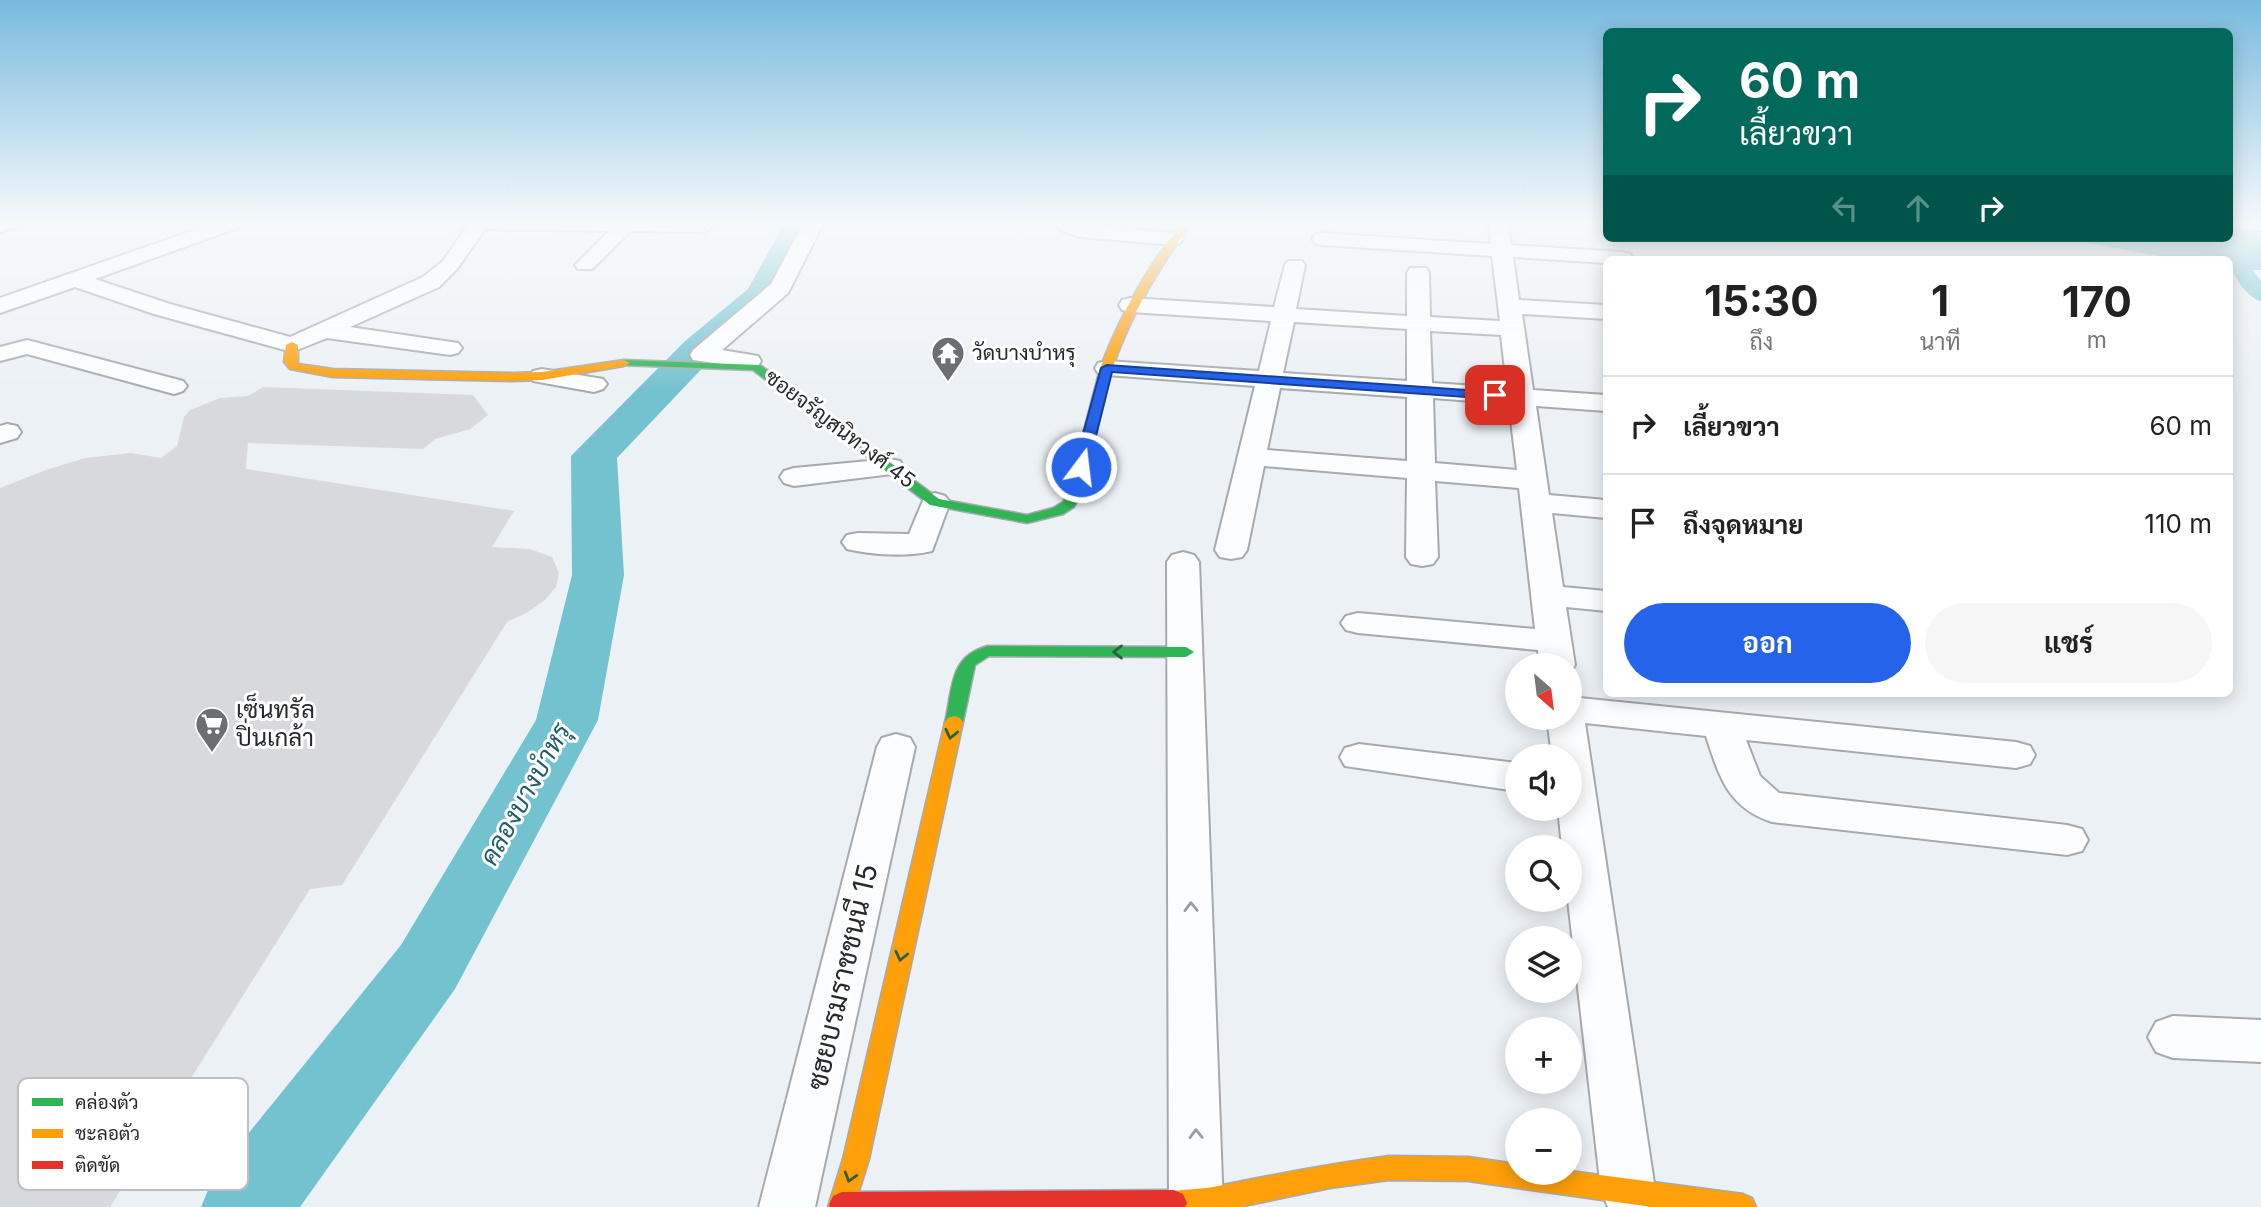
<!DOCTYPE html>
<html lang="th">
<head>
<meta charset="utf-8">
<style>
	:root { --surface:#fff; --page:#f6f6f6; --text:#222; --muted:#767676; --line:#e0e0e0; --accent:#2563eb }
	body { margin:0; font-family:Inter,Sarabun,sans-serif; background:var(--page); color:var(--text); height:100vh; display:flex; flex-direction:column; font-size:26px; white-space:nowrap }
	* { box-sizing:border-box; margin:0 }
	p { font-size:23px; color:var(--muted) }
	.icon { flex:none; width:38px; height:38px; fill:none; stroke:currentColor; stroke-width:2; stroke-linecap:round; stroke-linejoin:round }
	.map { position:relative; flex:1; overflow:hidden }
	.details { position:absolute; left:1603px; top:256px; width:630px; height:441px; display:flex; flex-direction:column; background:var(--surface); border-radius:10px; box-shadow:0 4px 18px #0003 }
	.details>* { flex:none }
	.top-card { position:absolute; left:1603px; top:28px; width:630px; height:214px; border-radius:10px; box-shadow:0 4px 18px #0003; background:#00695c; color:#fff; overflow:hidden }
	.needle { width:46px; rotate:152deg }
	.controls { position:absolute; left:1505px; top:653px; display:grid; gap:14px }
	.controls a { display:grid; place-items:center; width:77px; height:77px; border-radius:50%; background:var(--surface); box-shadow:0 4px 18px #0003; font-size:35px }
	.pin { position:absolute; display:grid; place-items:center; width:60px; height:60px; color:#fff; margin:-30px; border-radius:14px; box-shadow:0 4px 10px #0006 }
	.me { position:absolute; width:77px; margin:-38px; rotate:15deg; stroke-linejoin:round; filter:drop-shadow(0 0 5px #0008) }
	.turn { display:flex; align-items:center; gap:24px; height:147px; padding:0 21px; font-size:32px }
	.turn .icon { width:91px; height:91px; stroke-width:2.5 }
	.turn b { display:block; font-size:49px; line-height:60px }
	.lanes { display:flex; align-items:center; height:66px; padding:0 21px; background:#0003; justify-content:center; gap:35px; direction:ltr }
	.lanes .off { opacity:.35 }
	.eta { display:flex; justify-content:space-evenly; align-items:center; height:119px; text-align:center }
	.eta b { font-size:42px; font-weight:700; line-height:49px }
	.button { display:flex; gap:14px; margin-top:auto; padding:14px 21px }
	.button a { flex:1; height:80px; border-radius:42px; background:var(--accent); color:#fff; font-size:28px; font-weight:700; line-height:80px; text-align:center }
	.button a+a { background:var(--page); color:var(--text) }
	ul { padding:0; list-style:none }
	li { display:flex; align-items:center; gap:21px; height:98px; padding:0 21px; border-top:2px solid var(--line) }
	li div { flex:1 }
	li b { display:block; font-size:26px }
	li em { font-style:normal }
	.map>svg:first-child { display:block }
	.water { fill:#72c2d0 }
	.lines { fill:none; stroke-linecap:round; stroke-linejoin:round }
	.canal { fill:#72c2d0; fill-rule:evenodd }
	.river { fill:#72c2d0; fill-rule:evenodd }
	.building { fill:#d8d9dd }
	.street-casing { stroke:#a6aaae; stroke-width:4 }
	.fast-casing { stroke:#a6aaae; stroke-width:3 }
	.slow-casing { stroke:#a6aaae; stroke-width:3 }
	.jam-casing { stroke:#a6aaae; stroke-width:3 }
	.street { fill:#fcfdfe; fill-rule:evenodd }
	.fast { fill:#30b455; fill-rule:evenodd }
	.slow { fill:#ff9f0a; fill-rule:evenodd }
	.jam { fill:#e5322d; fill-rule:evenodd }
	.oneway { stroke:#2a613c }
	.oneway2 { stroke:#9c9ea0 }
	.route { fill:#2563eb; stroke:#184099; stroke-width:2 }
	.labels { text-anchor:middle; stroke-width:6; stroke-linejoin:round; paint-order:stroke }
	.far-poi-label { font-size:21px; fill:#26292c; stroke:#fff; text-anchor:start }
	.far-street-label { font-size:21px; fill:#26292c; stroke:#fff }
	.poi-label { font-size:24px; fill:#26292c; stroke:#fff; text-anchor:start }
	.water-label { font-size:26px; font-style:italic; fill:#215e68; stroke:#fff }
	.near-street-label { font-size:28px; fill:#26292c; stroke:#fff }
	.key { fill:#fff; stroke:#bebfc0; stroke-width:2 }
	.key-label { font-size:19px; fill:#26292c }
</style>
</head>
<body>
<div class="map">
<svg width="2261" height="1207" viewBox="0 0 2261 1207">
	<rect width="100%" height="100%" fill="#ecf1f6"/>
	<!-- water -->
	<path class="water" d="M2230 227 2261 231V270H2253L2258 279 2242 277 2237 270 2230 269V259H2176L2061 238H2230Z"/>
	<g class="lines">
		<!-- canal -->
		<path class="canal" d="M2222 239 2229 241 2261 281V301C2247 298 2230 273 2230 259H2223L2212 245Z"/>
		<!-- river -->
		<path class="river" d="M785 222H817L802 257 775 304 712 358 617 458 624 575 598 720 455 989 300 1207H201L214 1176 401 945 536 720 572 575 571 456 684 342 748 289Z"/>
	</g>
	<!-- building -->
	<path class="building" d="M263 387 473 395 488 415 470 429 435 439 423 449 248 443 246 469 514 511 492 547 530 549 552 557 559 573 556 587 545 600 528 612 507 622 342 885 310 889 110 1207H0V488L46 470 85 458 131 453 161 458 177 446 184 417 190 410 220 398 248 396Z"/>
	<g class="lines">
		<defs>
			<path id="street" d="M0 222H22L19 226 0 232Z
				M217 222H246L243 226 95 279 170 304 290 337 423 277 443 261 470 222H711L714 226 704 232 631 231 592 269H578L575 265 609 231 485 229 457 269 439 287 350 327 458 343 462 348 458 353 450 355 327 338 292 352 154 314 75 287 0 313V298Z
				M804 222H824L788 293 722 350 758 356 761 361 758 366 749 368 693 360 690 355 693 350 771 284Z
				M1055 222 1173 233 1180 235 1183 239 1180 243 1173 245 1080 237 1060 230Z
				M1488 222H1508L1511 245 1623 252 1630 254 1633 258 1606 259V263L1513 257 1519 300 1606 305V319L1522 314 1533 390 1606 395V411L1536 406 1549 495 1606 500V518L1552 513 1563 587 1606 591V611L1566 607 1575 665 1570 673V665H1539L1538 650 1358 633 1346 630 1341 623 1346 616 1358 613 1535 629 1519 488 1435 481 1438 557 1433 564 1422 566 1411 564 1406 557 1407 478 1264 466 1247 550 1242 557 1231 559 1220 557 1215 550 1255 386 1107 375 1098 373 1095 368 1098 363 1107 361 1259 371 1271 321 1130 312 1122 310 1119 305 1122 300 1130 298 1274 307 1285 265 1288 261H1302L1305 265 1296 309 1407 316V273L1410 268H1426L1429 273 1430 317 1500 321 1492 256 1322 245 1315 243 1312 239 1315 235 1322 233 1491 244ZM1294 322 1407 329V381L1283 373ZM1430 331 1501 335 1507 388 1432 383ZM1280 388 1407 397V461L1267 450ZM1433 398 1509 404 1517 470 1435 463Z
				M27 340 183 381 187 386 183 391 174 394 27 354 0 361V347Z
				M542 369 603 379 607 384 603 389 594 392 533 381 530 376 533 371Z
				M7 424 17 426 21 432 17 438 0 443V426Z
				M890 459 900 461 904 467 900 473 794 486 784 483 780 477 784 471 794 468Z
				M935 493 945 496 950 502 932 551C907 557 872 555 847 549L842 542 847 535 858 533 909 534 925 496Z
				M1183 552 1194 555 1199 562 1223 1207H1171L1169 1203 1167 562 1172 555Z
				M1570 697 2016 742 2030 746 2035 755 2030 764 2016 768 1746 740 1760 776 1779 793 2067 825 2082 829 2088 840 2082 851 2067 855 1772 822C1728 808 1719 776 1706 736L1585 723 1655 1190 1648 1207H1608L1601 1190 1568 900 1570 847H1562L1558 808H1570V756H1552L1547 718H1570Z
				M896 734 910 738 915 747 815 1207H759L877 747 882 738Z
				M1359 744 1517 763V791L1345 766 1340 757 1345 748Z
				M2173 1016 2261 1020V1062L2173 1058 2156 1052 2148 1037 2156 1022Z"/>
			<path id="fast" d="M624 360 760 365 939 499 1027 515 1053 508 1063 502 1068 492 1100 369 1106 365 1112 369 1082 492 1074 507 1063 514 1027 523 930 505 753 370 620 365 618 363Z
				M988 646 1186 647 1194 652 1186 657 989 656 975 665 963 722 960 726H948L945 722C953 688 949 656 988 646Z"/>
			<path id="slow" d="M1183 222H1193C1158 268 1131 314 1112 369L1106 373 1102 371 1100 369C1120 315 1147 267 1183 222Z
				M292 342 298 345V364L333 369 513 373 542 372 624 360 630 363 624 366 542 380 513 381 333 377 290 369 284 362 286 345Z
				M954 716 960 718 963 722 869 1159 854 1207H828L843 1159 945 722 948 718Z
				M1389 1156 1468 1157 1517 1164V1172L1570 1171 1743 1194 1752 1198 1756 1207H1652L1468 1181 1389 1180 1330 1188 1239 1207H1163L1161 1203 1165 1194C1180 1188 1197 1190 1213 1187 1271 1175 1330 1164 1389 1156Z"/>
			<path id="jam" d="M1174 1190 1183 1194 1187 1203 1185 1207H830L829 1205 833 1196 842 1192Z"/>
		</defs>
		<!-- street casing -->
		<use href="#street" class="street-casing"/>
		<!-- fast casing -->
		<use href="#fast" class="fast-casing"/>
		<!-- slow casing -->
		<use href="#slow" class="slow-casing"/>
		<!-- jam casing -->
		<use href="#jam" class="jam-casing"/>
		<!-- street -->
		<use href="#street" class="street"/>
		<!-- fast -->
		<use href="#fast" class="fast"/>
		<!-- slow -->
		<use href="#slow" class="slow"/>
		<!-- jam -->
		<use href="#jam" class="jam"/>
	</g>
	<!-- one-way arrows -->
	<defs><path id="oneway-chevron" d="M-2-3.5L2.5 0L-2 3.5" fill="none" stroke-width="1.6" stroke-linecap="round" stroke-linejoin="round" transform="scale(1.75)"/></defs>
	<g class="oneway">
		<use href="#oneway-chevron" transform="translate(1118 652) rotate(-180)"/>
		<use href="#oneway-chevron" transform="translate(951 734) rotate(103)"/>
		<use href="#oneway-chevron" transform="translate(901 956) rotate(103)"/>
		<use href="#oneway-chevron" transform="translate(850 1177) rotate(107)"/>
	</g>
	<g class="oneway2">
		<use href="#oneway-chevron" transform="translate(1191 907) rotate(-91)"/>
		<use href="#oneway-chevron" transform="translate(1196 1134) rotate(-91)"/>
	</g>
	<!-- sky -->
	<linearGradient id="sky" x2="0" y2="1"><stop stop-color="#79bade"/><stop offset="0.57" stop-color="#f6f9fb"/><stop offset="1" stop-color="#f6f9fb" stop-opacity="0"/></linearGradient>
	<rect width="2261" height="391" fill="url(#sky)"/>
	<!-- route -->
	<path class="route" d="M1107 365 1495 392 1501 395 1495 399 1112 372 1088 467 1081 471 1076 470 1074 467 1101 368Z"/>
	<!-- icons -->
	<defs>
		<symbol id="temple-pin" viewBox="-11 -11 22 30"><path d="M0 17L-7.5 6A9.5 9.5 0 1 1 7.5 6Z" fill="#6b6f73" stroke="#fff"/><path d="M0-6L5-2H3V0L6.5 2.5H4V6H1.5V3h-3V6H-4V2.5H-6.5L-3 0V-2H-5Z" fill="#fff"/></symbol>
		<symbol id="supermarket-pin" viewBox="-11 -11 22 30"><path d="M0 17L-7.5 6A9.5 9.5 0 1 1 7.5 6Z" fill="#6b6f73" stroke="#fff"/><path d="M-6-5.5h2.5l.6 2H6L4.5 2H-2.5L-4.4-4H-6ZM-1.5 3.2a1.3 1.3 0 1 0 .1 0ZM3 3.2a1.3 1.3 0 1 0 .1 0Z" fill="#fff"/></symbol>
	</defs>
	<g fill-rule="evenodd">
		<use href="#temple-pin" x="929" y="334" width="38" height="52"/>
		<use href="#supermarket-pin" x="193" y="705" width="38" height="52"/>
	</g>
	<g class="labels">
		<!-- far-poi labels -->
		<g class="far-poi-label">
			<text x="972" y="360">วัดบางบำหรุ</text>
		</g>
		<!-- far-street labels -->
		<g class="far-street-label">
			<text transform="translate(840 429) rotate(37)" y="7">ซอยจรัญสนิทวงศ์ 45</text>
		</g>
		<!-- poi labels -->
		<g class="poi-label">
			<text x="236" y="718">เซ็นทรัล<tspan x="236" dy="28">ปิ่นเกล้า</tspan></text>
		</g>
		<!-- water labels -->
		<g class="water-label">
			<text transform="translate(525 794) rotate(-61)" y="9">คลองบางบำหรุ</text>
		</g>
		<!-- near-street labels -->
		<g class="near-street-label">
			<text transform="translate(842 977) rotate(-77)" y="10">ซฮยบรมราชชนนี 15</text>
		</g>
	</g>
	<!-- legend -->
	<rect x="18" y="1078" width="230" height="112" rx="10" class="key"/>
	<rect x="32" y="1098" width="31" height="8" fill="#30b455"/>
	<rect x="32" y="1129" width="31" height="9" fill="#ff9f0a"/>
	<rect x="32" y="1161" width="31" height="8" fill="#e5322d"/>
	<g class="key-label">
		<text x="75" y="1109">คล่องตัว</text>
		<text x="75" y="1140">ชะลอตัว</text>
		<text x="75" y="1172">ติดขัด</text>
	</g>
</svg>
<div class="controls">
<a><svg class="needle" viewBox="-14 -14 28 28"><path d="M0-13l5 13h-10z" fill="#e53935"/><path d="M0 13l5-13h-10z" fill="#767676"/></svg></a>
<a><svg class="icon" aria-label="sound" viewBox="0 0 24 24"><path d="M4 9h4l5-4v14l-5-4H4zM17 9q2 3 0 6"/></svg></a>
<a><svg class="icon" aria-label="search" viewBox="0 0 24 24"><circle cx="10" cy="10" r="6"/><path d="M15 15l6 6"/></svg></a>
<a><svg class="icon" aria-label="layers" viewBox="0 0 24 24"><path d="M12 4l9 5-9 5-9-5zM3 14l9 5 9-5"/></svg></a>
<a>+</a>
<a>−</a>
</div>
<div class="pin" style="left:1495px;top:395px;background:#d93025"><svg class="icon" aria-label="arrive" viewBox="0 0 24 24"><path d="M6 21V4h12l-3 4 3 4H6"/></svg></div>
<svg class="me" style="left:1081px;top:467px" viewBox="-20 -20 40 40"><circle r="17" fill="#2563eb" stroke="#fff" stroke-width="3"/><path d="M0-11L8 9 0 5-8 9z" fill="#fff"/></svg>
<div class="top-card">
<div class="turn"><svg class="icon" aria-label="right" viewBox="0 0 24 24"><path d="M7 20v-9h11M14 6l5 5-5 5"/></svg><div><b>60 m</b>เลี้ยวขวา</div></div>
<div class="lanes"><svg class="icon off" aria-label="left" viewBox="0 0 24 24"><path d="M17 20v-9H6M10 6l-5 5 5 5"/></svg><svg class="icon off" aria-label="ahead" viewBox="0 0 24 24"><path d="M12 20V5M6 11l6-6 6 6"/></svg><svg class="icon" aria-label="right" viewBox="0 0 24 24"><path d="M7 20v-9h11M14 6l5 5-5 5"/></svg></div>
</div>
<section class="details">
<div class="eta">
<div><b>15:30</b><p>ถึง</p></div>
<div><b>1</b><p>นาที</p></div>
<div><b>170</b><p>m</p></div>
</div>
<ul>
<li><svg class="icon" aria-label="right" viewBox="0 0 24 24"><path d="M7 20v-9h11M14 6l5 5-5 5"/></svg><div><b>เลี้ยวขวา</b></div><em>60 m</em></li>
<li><svg class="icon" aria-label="arrive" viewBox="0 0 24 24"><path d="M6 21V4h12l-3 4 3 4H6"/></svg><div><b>ถึงจุดหมาย</b></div><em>110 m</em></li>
</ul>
<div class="button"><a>ออก</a><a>แชร์</a></div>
</section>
</div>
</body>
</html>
